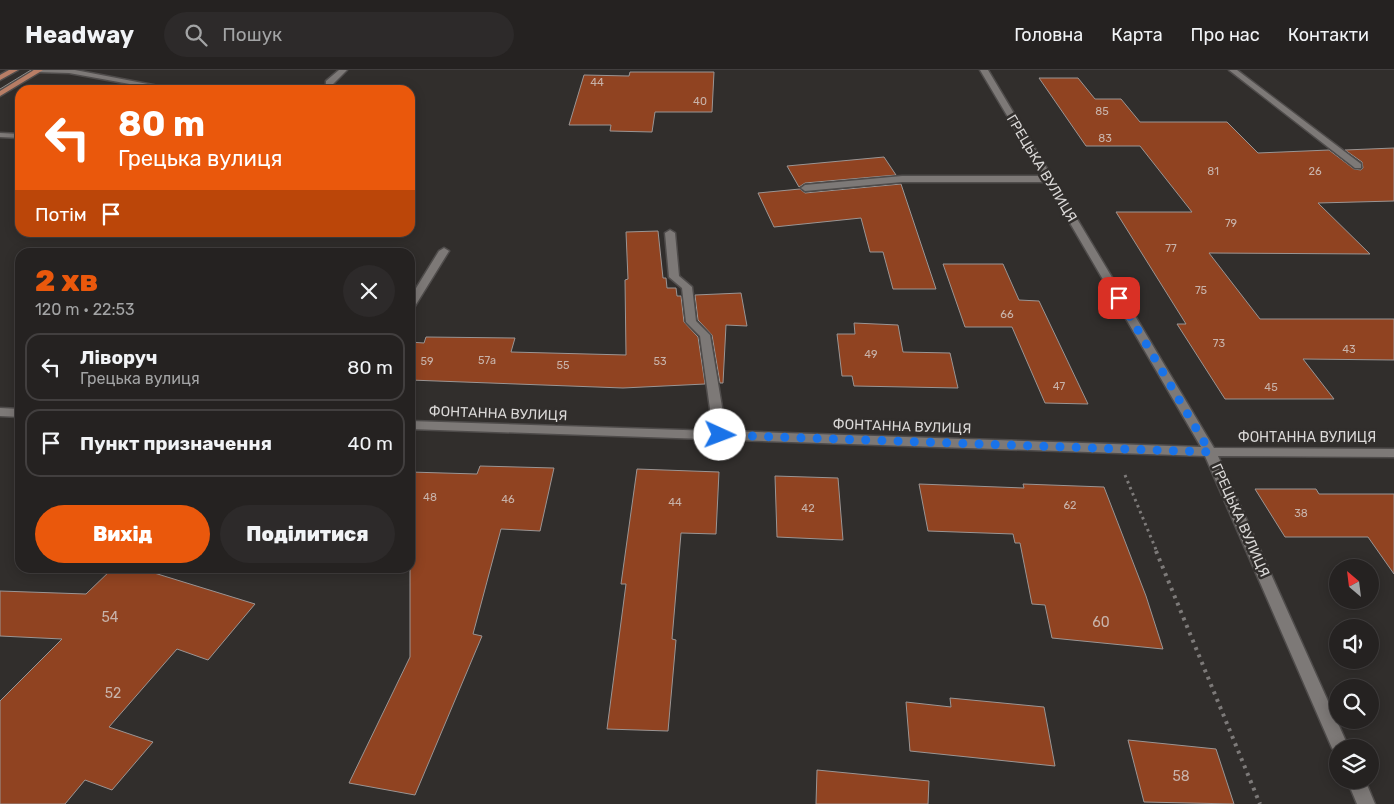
<!DOCTYPE html>
<html lang="uk">
<head>
<meta charset="utf-8">
<style>
	:root { --surface:#252221; --page:#2d2a2a; --text:#f1f3f6; --muted:#a3a4a5; --line:#423f3f; --accent:#ea580c }
	body { margin:0; font-family:Rubik,sans-serif; background:var(--page); color:var(--text); height:100vh; display:flex; flex-direction:column; font-size:19px; white-space:nowrap }
	* { box-sizing:border-box; margin:0 }
	p { font-size:16px; color:var(--muted) }
	.icon { flex:none; width:28px; height:28px; fill:none; stroke:currentColor; stroke-width:2; stroke-linecap:round; stroke-linejoin:round }
	.map { position:relative; flex:1; overflow:hidden }
	.drawer { position:absolute; left:15px; top:178px; width:400px; height:325px; display:flex; flex-direction:column; background:var(--surface); border-radius:15px; box-shadow:0 2px 12px #0003,0 0 0 1px var(--line) }
	.drawer>* { flex:none }
	.top-card { position:absolute; left:15px; top:15px; width:400px; height:152px; border-radius:15px; box-shadow:0 2px 12px #0003,0 0 0 1px var(--line); background:#ea580c; color:#fff; overflow:hidden }
	.needle { width:32px; rotate:332deg }
	.controls { position:absolute; left:1329px; top:489px; display:grid; gap:10px }
	.controls a { display:grid; place-items:center; width:50px; height:50px; border-radius:50%; background:var(--surface); box-shadow:0 2px 12px #0003,0 0 0 1px var(--line); font-size:25px }
	.pin { position:absolute; display:grid; place-items:center; width:42px; height:42px; color:#fff; margin:-21px; border-radius:10px; box-shadow:0 2px 8px #0006 }
	.me { position:absolute; width:55px; margin:-28px; rotate:92deg; stroke-linejoin:round; filter:drop-shadow(0 0 4px #0008) }
	.turn { display:flex; align-items:center; gap:18px; height:105px; padding:0 20px; font-size:22px }
	.turn .icon { width:65px; height:65px; stroke-width:2.5 }
	.turn b { display:block; font-size:35px; line-height:42px }
	.then { display:flex; align-items:center; height:48px; padding:0 20px; background:#0003; gap:10px; font-size:19px }
	.round { display:grid; place-items:center; flex:none; width:52px; height:52px; border-radius:26px; background:var(--page) }
	.summary { display:flex; align-items:center; justify-content:space-between; height:85px; padding:0 20px }
	h1 { font-size:30px; font-weight:800; line-height:38px; color:var(--accent) }
	.primary-button { display:flex; gap:10px; margin-top:auto; padding:10px 20px }
	.primary-button a { flex:1; height:58px; border-radius:30px; background:var(--accent); color:#fff; font-size:20px; font-weight:800; line-height:58px; text-align:center }
	.primary-button a+a { background:var(--page); color:var(--text) }
	ul { padding:0; list-style:none }
	li { display:flex; align-items:center; gap:15px; height:68px; margin:0 10px 8px; padding:0 10px; border:2px solid var(--line); border-radius:15px }
	li div { flex:1 }
	li b { display:block; font-size:19px }
	li em { font-style:normal }
	header { display:flex; align-items:center; gap:30px; box-sizing:border-box; height:70px; padding:0 25px; background:var(--surface); border-bottom:1px solid var(--line) }
	header strong { font-size:24px }
	nav { display:flex; gap:28px; margin-inline-start:auto; font-size:18px }
	.search { width:350px; height:45px; background:var(--page); display:flex; align-items:center; gap:12px; box-sizing:border-box; padding:0 18px; border-radius:28px; color:var(--muted); font-size:19px }
	.map>svg:first-child { display:block }
	.building { fill:#904321; stroke:#9a9594 }
	.lines { fill:none; stroke-linecap:round; stroke-linejoin:round }
	.minor-casing { stroke:#4f4c4b; stroke-width:3 }
	.major-casing { stroke:#4f4c4b; stroke-width:3 }
	.path-far1 { stroke:#7d7a79; stroke-width:3; stroke-dasharray:2.5 4; stroke-linecap:butt }
	.path { stroke:#7d7a79; stroke-width:4; stroke-dasharray:3 5; stroke-linecap:butt }
	.minor { fill:#7d7977; fill-rule:evenodd }
	.major { fill:#b87e66; fill-rule:evenodd }
	.tram { stroke:#8d8b89; stroke-width:1 }
	.route { stroke:#1a73e8; stroke-width:9; stroke-dasharray:0 16.2 }
	.labels { text-anchor:middle; stroke-width:5; stroke-linejoin:round; paint-order:stroke }
	.number-label { font-size:11px; fill:#c8b3aa }
	.street-label { font-size:14px; fill:#dad8d7; stroke:#312e2c }
	.near-number-label { font-size:14px; fill:#c8b3aa }
</style>
</head>
<body>
<header>
<strong>Headway</strong>
<div class="search"><svg class="icon" aria-label="search" viewBox="0 0 24 24"><circle cx="10" cy="10" r="6"/><path d="M15 15l6 6"/></svg>Пошук</div>
<nav><a>Головна</a><a>Карта</a><a>Про нас</a><a>Контакти</a></nav>
</header>
<div class="map">
<svg width="1394" height="734" viewBox="0 0 1394 734">
	<rect width="100%" height="100%" fill="#312e2c"/>
	<!-- building -->
	<path class="building" d="M630 2H714L712 42H655L652 62 610 61 611 55H569L584 5 629 6Z
		M1039 8H1078L1095 29H1121L1140 52H1227L1258 83 1329 80 1354 99 1361 100 1363 98 1362 92 1345 80 1394 78V131L1318 133 1370 184 1209 183 1260 249H1394V290L1303 289 1334 329H1225L1177 254H1186L1116 142H1192L1140 76H1086Z
		M884 87 896 105 805 113 799 117 787 96Z
		M901 114 936 219H893L883 182H870L861 148 774 157 758 123 800 119 805 123Z
		M658 161 663 208H666L667 218H676L677 226H681L684 252 698 267 705 314 623 318 410 310V272L424 273 426 267 515 268 511 282 626 285 625 210 628 209 626 162Z
		M943 194H1003L1019 230 1039 231 1088 334 1045 333 1012 257H965Z
		M741 223 747 256 726 255 723 313H720L712 265 698 250 695 225Z
		M854 253 898 255 903 282 950 283 958 318 854 316 852 306H842L837 264H855Z
		M480 396 554 398 540 461 501 459 473 564 482 566 415 725 349 713 410 587V402L477 404Z
		M637 399 719 402 716 464 681 463 672 569 676 570 668 661 607 659 626 514H621Z
		M775 406 838 408 843 470 777 467Z
		M919 414 1024 418 1023 414 1104 417 1146 526 1163 579 1052 568 1045 535 1032 534 1020 473H1015L1013 464 928 461Z
		M1255 419H1316L1319 424H1394V504L1368 467H1285Z
		M113 498H138L255 534 208 590 177 579 109 657 153 672 112 720 85 710 65 734H0V631L62 569 0 566V521L86 524Z
		M950 628 1044 637 1055 696 910 681 906 632 951 637Z
		M1128 670 1216 679 1234 734 1144 732Z
		M817 700 929 711 928 734H816Z"/>
	<g class="lines">
		<defs>
			<path id="minor" d="M32 0H75L179 20H163L69 3 36 2Z
				M339 0H347L332 15H326V11Z
				M980 0H988L1214 378 1394 379V387L1218 386 1349 678H1338V685L1332 678 1205 386 410 359V351L713 361 700 266 686 252 682 218 669 207 665 163 670 160 675 163 679 206 692 217 696 251 710 265 726 361 1201 377 1046 112H902L805 121 801 118 805 115 902 106H1043Z
				M1229 0H1237L1361 94V98H1355Z
				M0 63 20 64V68L0 67Z
				M444 178 449 181 415 236 410 239V228L439 181Z
				M0 338 20 339V347L0 346Z
				M1347 710H1365L1375 734H1357Z"/>
			<path id="major" d="M9 0H18L0 10V5Z
				M34 0H43L0 26V21Z"/>
		</defs>
		<!-- minor casing -->
		<use href="#minor" class="minor-casing"/>
		<!-- major casing -->
		<use href="#major" class="major-casing"/>
		<!-- path-far1 -->
		<path class="path-far1" d="M1125 405 1157 482"/>
		<!-- path -->
		<path class="path" d="M1156 481 1260 734"/>
		<!-- minor -->
		<use href="#minor" class="minor"/>
		<!-- major -->
		<use href="#major" class="major"/>
		<!-- tram -->
		<path class="tram" d="M0 19 31 0"/>
	</g>
	<g class="lines">
		<!-- route -->
		<path class="route" d="M720 365 1210 382 1119 228"/>
	</g>
	<g class="labels">
		<!-- number labels -->
		<g class="number-label">
			<text x="597" y="16">44</text>
			<text x="700" y="35">40</text>
			<text x="1102" y="45">85</text>
			<text x="1105" y="72">83</text>
			<text x="1213" y="105">81</text>
			<text x="1315" y="105">26</text>
			<text x="1231" y="157">79</text>
			<text x="1171" y="182">77</text>
			<text x="1201" y="224">75</text>
			<text x="1007" y="248">66</text>
			<text x="1219" y="277">73</text>
			<text x="1349" y="283">43</text>
			<text x="871" y="288">49</text>
			<text x="487" y="294">57а</text>
			<text x="427" y="295">59</text>
			<text x="660" y="295">53</text>
			<text x="563" y="299">55</text>
			<text x="1059" y="320">47</text>
			<text x="1271" y="321">45</text>
			<text x="430" y="431">48</text>
			<text x="508" y="433">46</text>
			<text x="675" y="436">44</text>
			<text x="1070" y="439">62</text>
			<text x="808" y="442">42</text>
			<text x="1301" y="447">38</text>
		</g>
		<!-- street labels -->
		<g class="street-label">
			<text transform="translate(1042 98) rotate(59)" y="5">ГРЕЦЬКА ВУЛИЦЯ</text>
			<text transform="translate(498 343) rotate(2)" y="5">ФОНТАННА ВУЛИЦЯ</text>
			<text transform="translate(902 356) rotate(2)" y="5">ФОНТАННА ВУЛИЦЯ</text>
			<text x="1307" y="372">ФОНТАННА ВУЛИЦЯ</text>
			<text transform="translate(1241 450) rotate(66)" y="5">ГРЕЦЬКА ВУЛИЦЯ</text>
		</g>
		<!-- near-number labels -->
		<g class="near-number-label">
			<text x="110" y="552">54</text>
			<text x="1101" y="557">60</text>
			<text x="113" y="628">52</text>
			<text x="1181" y="711">58</text>
		</g>
	</g>
</svg>
<div class="controls">
<a><svg class="needle" viewBox="-14 -14 28 28"><path d="M0-13l5 13h-10z" fill="#e53935"/><path d="M0 13l5-13h-10z" fill="#a3a4a5"/></svg></a>
<a><svg class="icon" aria-label="sound" viewBox="0 0 24 24"><path d="M4 9h4l5-4v14l-5-4H4zM17 9q2 3 0 6"/></svg></a>
<a><svg class="icon" aria-label="search" viewBox="0 0 24 24"><circle cx="10" cy="10" r="6"/><path d="M15 15l6 6"/></svg></a>
<a><svg class="icon" aria-label="layers" viewBox="0 0 24 24"><path d="M12 4l9 5-9 5-9-5zM3 14l9 5 9-5"/></svg></a>
</div>
<div class="pin" style="left:1119px;top:228px;background:#d93025"><svg class="icon" aria-label="arrive" viewBox="0 0 24 24"><path d="M6 21V4h12l-3 4 3 4H6"/></svg></div>
<svg class="me" style="left:720px;top:365px" viewBox="-20 -20 40 40"><circle r="19" fill="#fff"/><path d="M0-13L10 11 0 6-10 11z" fill="#1a73e8"/></svg>
<div class="top-card">
<div class="turn"><svg class="icon" aria-label="left" viewBox="0 0 24 24"><path d="M17 20v-9H6M10 6l-5 5 5 5"/></svg><div><b>80 m</b>Грецька вулиця</div></div>
<div class="then">Потім<svg class="icon" aria-label="arrive" viewBox="0 0 24 24"><path d="M6 21V4h12l-3 4 3 4H6"/></svg></div>
</div>
<section class="drawer">
<div class="summary"><div><h1>2 хв</h1><p>120 m · 22:53</p></div><a class="round"><svg class="icon" aria-label="close" viewBox="0 0 24 24"><path d="M6 6l12 12M18 6L6 18"/></svg></a></div>
<ul>
<li><svg class="icon" aria-label="left" viewBox="0 0 24 24"><path d="M17 20v-9H6M10 6l-5 5 5 5"/></svg><div><b>Ліворуч</b><p>Грецька вулиця</p></div><em>80 m</em></li>
<li><svg class="icon" aria-label="arrive" viewBox="0 0 24 24"><path d="M6 21V4h12l-3 4 3 4H6"/></svg><div><b>Пункт призначення</b></div><em>40 m</em></li>
</ul>
<div class="primary-button"><a>Вихід</a><a>Поділитися</a></div>
</section>
</div>
</body>
</html>
